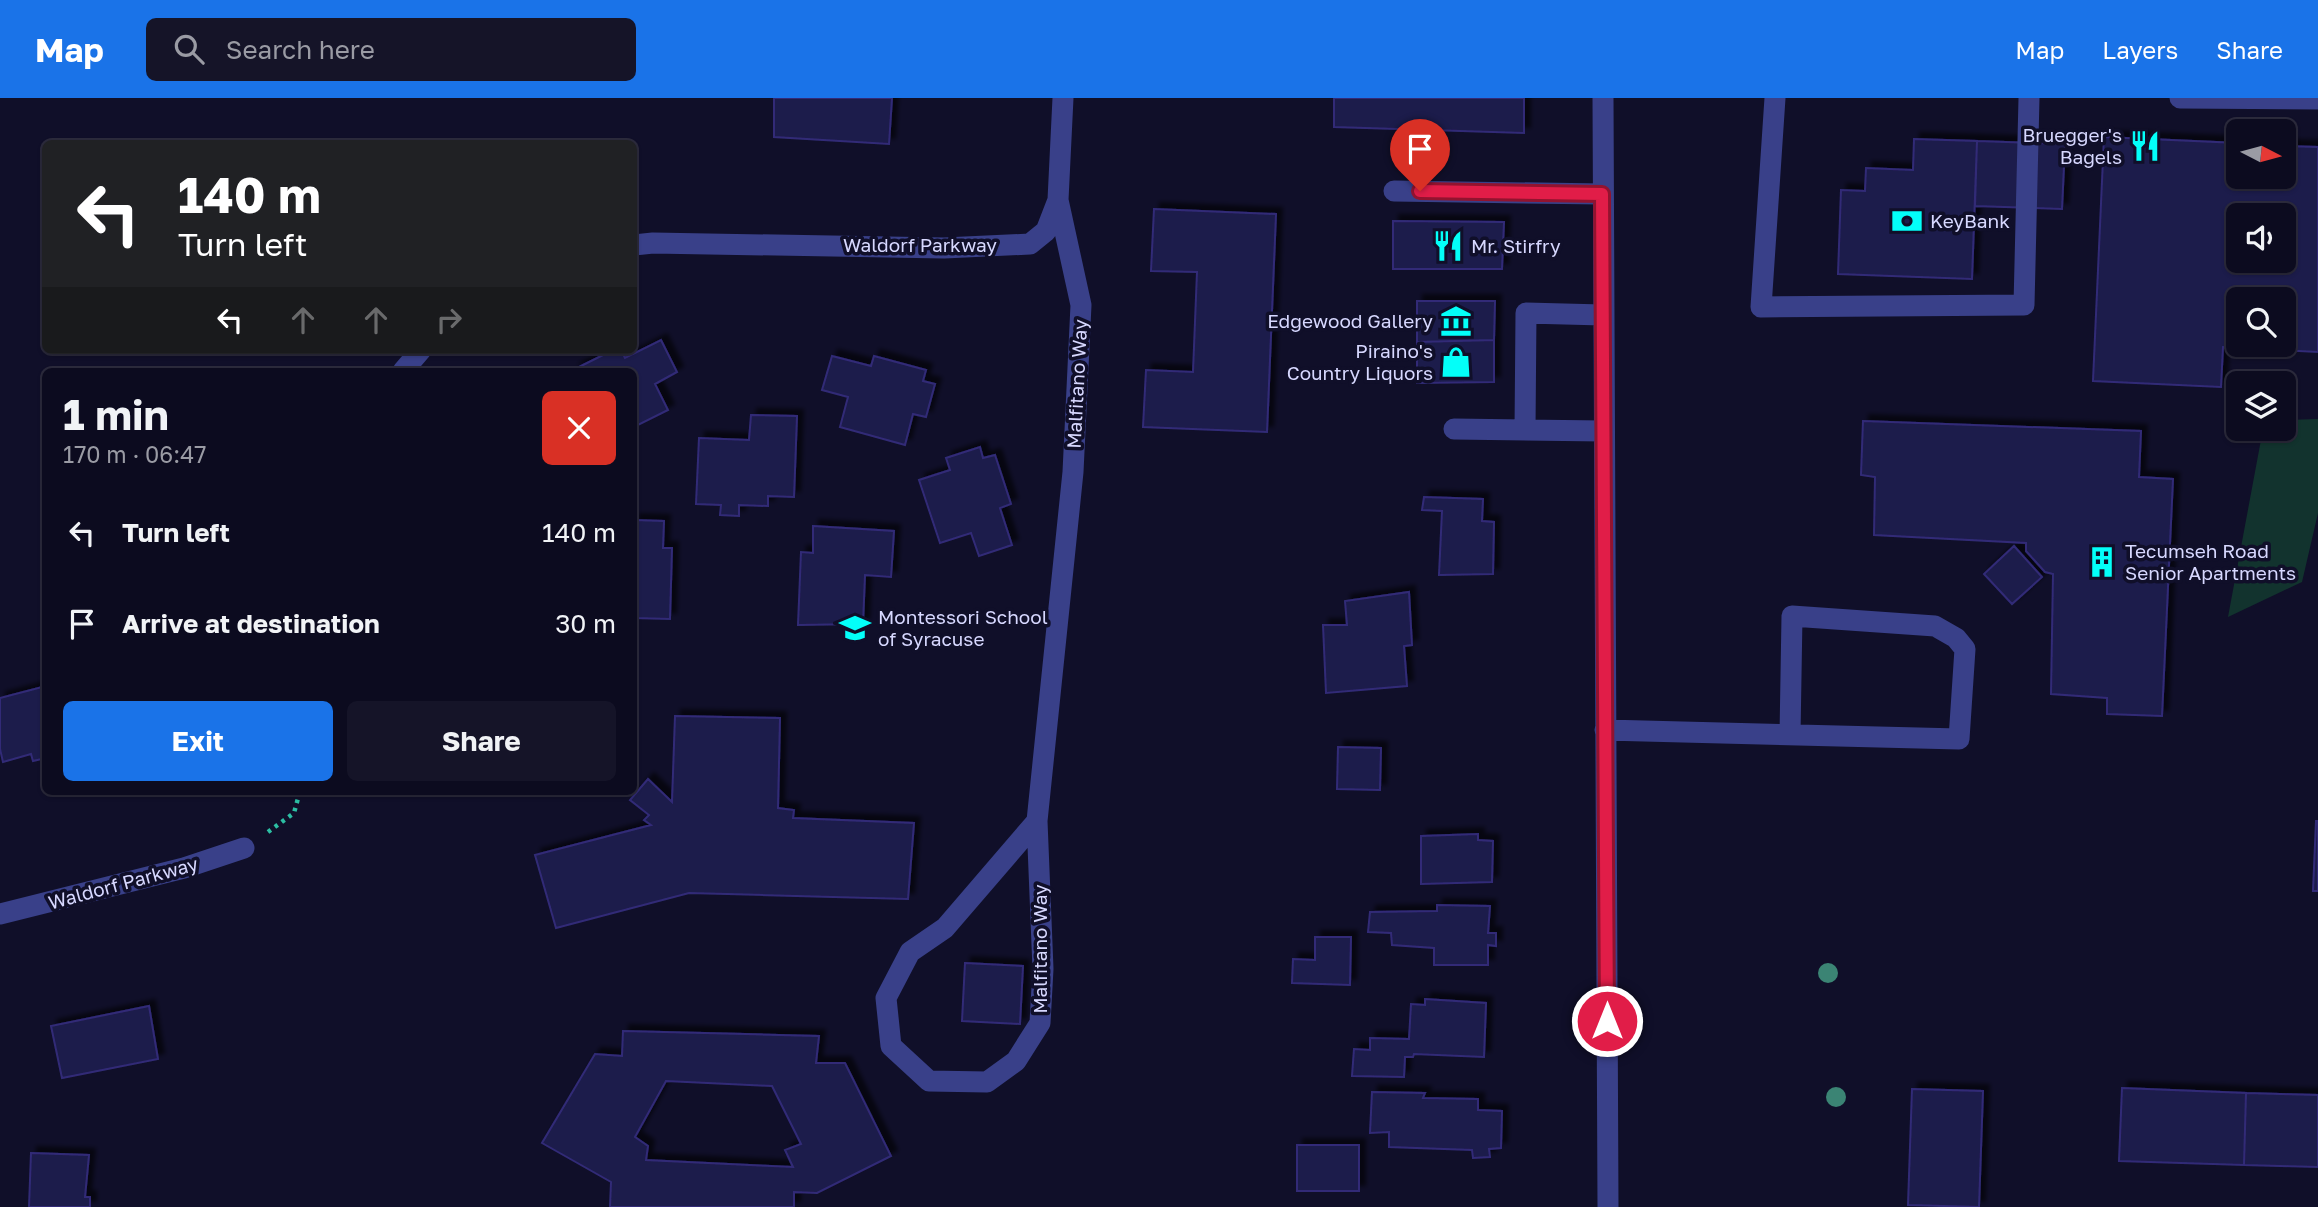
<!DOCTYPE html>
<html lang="en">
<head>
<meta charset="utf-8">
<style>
	:root { --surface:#0c0b1f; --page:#151428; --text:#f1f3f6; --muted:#9a9ba4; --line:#2c2b3d; --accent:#1a73e8 }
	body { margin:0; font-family:"Golos Text",sans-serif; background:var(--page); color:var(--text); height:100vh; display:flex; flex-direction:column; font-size:26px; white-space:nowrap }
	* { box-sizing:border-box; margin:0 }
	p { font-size:23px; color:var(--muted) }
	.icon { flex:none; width:38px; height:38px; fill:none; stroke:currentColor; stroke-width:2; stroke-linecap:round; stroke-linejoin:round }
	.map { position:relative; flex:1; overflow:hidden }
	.drawer { position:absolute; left:42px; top:270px; width:595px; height:427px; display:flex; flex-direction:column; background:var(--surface); border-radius:10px; box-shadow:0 2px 5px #0004,0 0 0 2px var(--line) }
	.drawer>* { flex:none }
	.banner { position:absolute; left:42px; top:42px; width:595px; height:214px; border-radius:10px; box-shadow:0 2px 5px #0004,0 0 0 2px var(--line); background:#202124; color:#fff; overflow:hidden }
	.needle { width:46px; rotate:96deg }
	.fabs { position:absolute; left:2226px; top:21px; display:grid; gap:14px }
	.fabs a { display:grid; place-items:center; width:70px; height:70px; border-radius:10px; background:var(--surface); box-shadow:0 2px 5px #0004,0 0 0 2px var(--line); font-size:35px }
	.pin { position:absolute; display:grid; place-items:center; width:60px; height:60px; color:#fff; margin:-72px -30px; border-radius:50% 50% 50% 0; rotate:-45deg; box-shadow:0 0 7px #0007 }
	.pin .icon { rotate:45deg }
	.me { position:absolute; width:77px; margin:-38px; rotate:0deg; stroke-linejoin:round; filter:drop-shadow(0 0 5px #0008) }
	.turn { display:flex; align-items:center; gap:24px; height:147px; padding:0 21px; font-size:32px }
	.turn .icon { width:91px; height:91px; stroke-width:2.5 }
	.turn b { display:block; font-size:49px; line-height:60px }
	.lanes { display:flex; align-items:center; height:66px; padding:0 21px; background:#0003; justify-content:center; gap:35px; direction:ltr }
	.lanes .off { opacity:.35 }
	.round { display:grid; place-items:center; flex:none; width:74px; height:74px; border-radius:10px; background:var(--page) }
	.summary { display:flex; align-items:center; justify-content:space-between; height:119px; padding:0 21px }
	h1 { font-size:42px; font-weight:700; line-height:52px }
	.action { display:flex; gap:14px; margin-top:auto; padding:14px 21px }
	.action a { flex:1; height:80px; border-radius:10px; background:var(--accent); color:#fff; font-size:28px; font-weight:700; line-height:80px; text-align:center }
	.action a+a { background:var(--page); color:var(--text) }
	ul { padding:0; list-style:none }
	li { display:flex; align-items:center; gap:21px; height:91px; padding:0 21px }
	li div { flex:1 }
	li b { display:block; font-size:26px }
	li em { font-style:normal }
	header { display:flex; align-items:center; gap:42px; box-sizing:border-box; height:98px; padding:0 35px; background:var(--accent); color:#fff }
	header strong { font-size:33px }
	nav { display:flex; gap:38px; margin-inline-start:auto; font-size:24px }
	.search { width:490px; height:63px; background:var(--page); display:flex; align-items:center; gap:18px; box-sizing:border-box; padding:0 24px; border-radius:10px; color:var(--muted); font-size:26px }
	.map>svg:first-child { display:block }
	.green { fill:#12332e }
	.building { fill:#1e1b4b; stroke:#312c77; stroke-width:2; fill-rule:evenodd; filter:url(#shadow) }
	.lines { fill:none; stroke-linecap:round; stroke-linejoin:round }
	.path { stroke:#2cbea3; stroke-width:4.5; stroke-dasharray:3.5 5; stroke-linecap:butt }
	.minor { stroke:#394089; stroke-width:21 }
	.tree { fill:#3b8474 }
	.route-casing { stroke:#92132f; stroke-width:18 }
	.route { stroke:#e11d48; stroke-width:12 }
	.labels { text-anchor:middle; stroke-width:7; stroke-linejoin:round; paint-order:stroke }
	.poi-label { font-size:19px; fill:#d7d8ff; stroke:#100f29; text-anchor:start }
	.street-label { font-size:19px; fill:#d7d8ff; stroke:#100f29 }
</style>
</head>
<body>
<header>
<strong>Map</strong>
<div class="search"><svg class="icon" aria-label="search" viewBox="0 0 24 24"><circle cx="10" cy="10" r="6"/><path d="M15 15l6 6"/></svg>Search here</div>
<nav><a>Map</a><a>Layers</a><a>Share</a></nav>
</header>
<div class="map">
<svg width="2318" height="1109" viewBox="0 0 2318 1109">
	<defs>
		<filter id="shadow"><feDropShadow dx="6" dy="-6" stdDeviation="2" flood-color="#0009"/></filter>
	</defs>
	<rect width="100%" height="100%" fill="#100f29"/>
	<!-- green -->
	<path class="green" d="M2318 321V415L2302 484 2228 519 2263 331H2284V322Z"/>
	<!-- building -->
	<path class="building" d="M774 0H892L889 46 774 39Z
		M1334 0H1524V35L1334 29Z
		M2104 39 2238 45V79H2284V48L2318 49V254L2223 249 2221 289 2093 283ZM2238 117H2284V163H2238ZM2238 201H2284V247H2238Z
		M1914 41 1977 43 1972 181 1838 176 1841 92 1865 93 1866 70 1913 72Z
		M1977 43 2065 46 2062 111 1975 108Z
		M1154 111 1276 116 1267 334 1143 329 1146 272 1193 274 1197 174 1151 173Z
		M1393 123 1504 124 1502 171H1393Z
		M1417 203H1495L1494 242 1417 244Z
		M661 242 677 274 655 286 668 312 634 329V273L573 272 613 252H621L625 260Z
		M1494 242V284L1417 285V244Z
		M832 258 871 268 874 258 926 272 923 283 935 286 926 319 913 316 905 347 840 329 848 299 822 292Z
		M751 317 797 318 794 399 768 398V408L739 407V418L720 417 721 407 696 406 699 340 749 342Z
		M1863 323 2141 333 2139 379 2173 381 2162 618 2107 616V600L2051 596 2053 476 2045 474 2026 453V445L1874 437 1875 379 1861 377Z
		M980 349 983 360 995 357 1011 406 1000 410 1012 447 979 458 971 435 940 445 919 382 950 372 946 360Z
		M1424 399 1483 401 1482 423 1494 424 1493 476 1439 477 1442 413 1422 412Z
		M634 422 664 423 663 450H672L670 521 634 520Z
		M813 428 894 433 891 479 865 477 863 526 798 527 801 454 813 455Z
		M2014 448 2042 479 2012 506 1984 476Z
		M1409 494 1412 547 1404 548 1407 588 1326 595 1323 527H1347L1345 503Z
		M46 588V660L33 663 31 656 3 664 0 651V600Z
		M675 618 780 620 778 710 794 712 793 720 914 725 908 801 689 795 556 830 535 757 651 727 644 722 649 717 630 702 648 681 672 704Z
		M1338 649 1381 650 1380 692 1337 691Z
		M2316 723H2318V793H2313Z
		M1478 736V742L1493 743 1492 784 1421 786V738Z
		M1437 807 1490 808 1488 835H1496V848L1488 847V867H1434V850L1392 847 1391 835 1368 834 1370 814 1437 813Z
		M1315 839H1351L1350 887 1292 885 1293 861 1315 862Z
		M965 865 1023 868 1020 926 962 923Z
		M1425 901 1486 905 1484 959 1414 956 1413 959H1405L1404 979 1352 978 1354 951 1370 952V940L1409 941 1411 906 1425 907Z
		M149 908 158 961 62 980 51 928Z
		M623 933 819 938 816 965H845L891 1058 817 1095 794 1094V1109H610L611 1084 542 1045 595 956 622 958ZM666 983 772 988 801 1046 785 1052 793 1069 646 1062 648 1048 635 1039Z
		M2122 990 2246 995 2244 1067 2119 1063Z
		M1912 991 1983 993 1979 1109 1908 1107Z
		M1372 994 1425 995 1423 1000 1478 1001V1012L1502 1013 1501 1050 1489 1051 1490 1059 1473 1060 1472 1052 1389 1049V1034L1370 1035Z
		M2246 995 2318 997V1069L2244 1067Z
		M1297 1047H1359V1093H1297Z
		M31 1055 89 1057 85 1099H90V1109H29Z"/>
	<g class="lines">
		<!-- path -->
		<path class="path" d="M268 734 294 715 300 693"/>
		<!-- minor -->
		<path class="minor" d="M1603 0 1608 1109
			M1775 0 1761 209 2024 207 2029 0
			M2180 0 2318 1
			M1394 93 1602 96
			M634 147 653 145 944 150 1030 146 1046 133 1058 102 1063 0
			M403 273 421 252
			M1454 331 1603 333
			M1525 332 1526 215 1603 217
			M1605 632 1959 641 1965 551 1956 540 1935 528 1792 518 1790 637
			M1037 723 945 830 910 854 886 900 891 948 929 983 987 984 1016 963 1040 925 1043 871 1037 723 1073 374 1081 207 1058 102
			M0 816 184 770 244 750"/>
	</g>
	<!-- trees -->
	<g class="tree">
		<circle cx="1828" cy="875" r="10"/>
		<circle cx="1836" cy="999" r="10"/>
	</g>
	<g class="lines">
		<defs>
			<path id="route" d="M1420 93 1602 96 1607 923"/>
		</defs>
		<!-- route casing -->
		<use href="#route" class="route-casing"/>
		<!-- route -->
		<use href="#route" class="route"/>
	</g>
	<!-- icons -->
	<defs>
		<symbol id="restaurant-bare" viewBox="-9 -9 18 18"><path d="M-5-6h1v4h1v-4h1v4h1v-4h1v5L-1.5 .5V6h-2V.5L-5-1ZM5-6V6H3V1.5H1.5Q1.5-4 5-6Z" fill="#03fff9" stroke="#100f29" stroke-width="2.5" paint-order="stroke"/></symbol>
		<symbol id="bank-bare" viewBox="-9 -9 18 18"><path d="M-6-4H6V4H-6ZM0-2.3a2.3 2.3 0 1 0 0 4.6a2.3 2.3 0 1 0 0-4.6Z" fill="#03fff9" stroke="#100f29" stroke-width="2.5" paint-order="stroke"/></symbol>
		<symbol id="museum-bare" viewBox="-9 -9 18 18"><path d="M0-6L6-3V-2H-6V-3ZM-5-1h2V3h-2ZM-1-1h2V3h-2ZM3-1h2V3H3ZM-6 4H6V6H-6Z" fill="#03fff9" stroke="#100f29" stroke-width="2.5" paint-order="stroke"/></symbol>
		<symbol id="shop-bare" viewBox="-9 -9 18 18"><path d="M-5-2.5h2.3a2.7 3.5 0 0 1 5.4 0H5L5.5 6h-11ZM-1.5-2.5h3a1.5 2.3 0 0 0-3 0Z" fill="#03fff9" stroke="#100f29" stroke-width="2.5" paint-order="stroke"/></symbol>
		<symbol id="building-bare" viewBox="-9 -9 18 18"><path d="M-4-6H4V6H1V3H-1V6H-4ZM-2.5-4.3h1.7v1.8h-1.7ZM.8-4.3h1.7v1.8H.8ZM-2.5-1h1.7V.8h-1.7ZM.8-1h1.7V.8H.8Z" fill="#03fff9" stroke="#100f29" stroke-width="2.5" paint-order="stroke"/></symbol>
		<symbol id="school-bare" viewBox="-9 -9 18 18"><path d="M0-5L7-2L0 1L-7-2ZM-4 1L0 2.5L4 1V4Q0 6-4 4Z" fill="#03fff9" stroke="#100f29" stroke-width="2.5" paint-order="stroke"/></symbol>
	</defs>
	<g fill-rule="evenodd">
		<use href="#restaurant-bare" x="2123" y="26" width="44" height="44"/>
		<use href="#bank-bare" x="1885" y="101" width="44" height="44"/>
		<use href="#restaurant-bare" x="1426" y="126" width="44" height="44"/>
		<use href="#museum-bare" x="1434" y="201" width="44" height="44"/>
		<use href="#shop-bare" x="1434" y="242" width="44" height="44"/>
		<use href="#building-bare" x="2080" y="442" width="44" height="44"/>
		<use href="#school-bare" x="833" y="508" width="44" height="44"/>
	</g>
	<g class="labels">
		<!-- poi labels -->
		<g class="poi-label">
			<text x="2122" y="44" text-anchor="end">Bruegger's<tspan x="2122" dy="22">Bagels</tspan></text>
			<text x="1930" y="130">KeyBank</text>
			<text x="1471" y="155">Mr. Stirfry</text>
			<text x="1433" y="230" text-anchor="end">Edgewood Gallery</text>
			<text x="1433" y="260" text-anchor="end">Piraino's<tspan x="1433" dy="22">Country Liquors</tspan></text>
			<text x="2125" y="460">Tecumseh Road<tspan x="2125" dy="22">Senior Apartments</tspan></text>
			<text x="878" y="526">Montessori School<tspan x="878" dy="22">of Syracuse</tspan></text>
		</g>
		<!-- street labels -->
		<g class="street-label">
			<text x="920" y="154">Waldorf Parkway</text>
			<text transform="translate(1077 286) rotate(-87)" y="7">Malfitano Way</text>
			<text transform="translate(123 785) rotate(-15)" y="7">Waldorf Parkway</text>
			<text transform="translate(1040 851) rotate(-90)" y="7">Malfitano Way</text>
		</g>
	</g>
</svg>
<div class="fabs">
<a><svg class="needle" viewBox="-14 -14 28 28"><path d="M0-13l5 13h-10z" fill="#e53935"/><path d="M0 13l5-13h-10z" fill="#9a9ba4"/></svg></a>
<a><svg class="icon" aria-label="sound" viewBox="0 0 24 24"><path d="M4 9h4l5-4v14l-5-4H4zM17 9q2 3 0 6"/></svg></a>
<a><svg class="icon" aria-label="search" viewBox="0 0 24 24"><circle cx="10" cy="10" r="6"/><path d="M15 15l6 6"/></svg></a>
<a><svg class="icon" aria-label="layers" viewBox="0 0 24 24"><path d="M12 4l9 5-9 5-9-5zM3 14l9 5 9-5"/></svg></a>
</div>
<div class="pin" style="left:1420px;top:93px;background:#d93025"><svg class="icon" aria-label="arrive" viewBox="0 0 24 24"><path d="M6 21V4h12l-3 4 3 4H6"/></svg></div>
<svg class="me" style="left:1607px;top:923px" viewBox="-20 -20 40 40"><circle r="17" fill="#e11d48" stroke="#fff" stroke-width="3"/><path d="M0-11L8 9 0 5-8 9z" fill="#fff"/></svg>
<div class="banner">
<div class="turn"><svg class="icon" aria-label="left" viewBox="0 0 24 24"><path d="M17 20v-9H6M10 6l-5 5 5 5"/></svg><div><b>140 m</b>Turn left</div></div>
<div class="lanes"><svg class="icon" aria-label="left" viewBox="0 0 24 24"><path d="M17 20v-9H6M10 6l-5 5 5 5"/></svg><svg class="icon off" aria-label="ahead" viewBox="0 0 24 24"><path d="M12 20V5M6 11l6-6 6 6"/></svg><svg class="icon off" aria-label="ahead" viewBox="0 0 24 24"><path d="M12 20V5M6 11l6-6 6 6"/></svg><svg class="icon off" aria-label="right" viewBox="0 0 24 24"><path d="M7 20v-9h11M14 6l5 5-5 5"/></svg></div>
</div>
<section class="drawer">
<div class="summary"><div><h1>1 min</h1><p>170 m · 06:47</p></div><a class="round" style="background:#d93025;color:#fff"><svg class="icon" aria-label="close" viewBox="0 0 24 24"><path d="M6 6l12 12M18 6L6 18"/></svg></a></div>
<ul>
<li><svg class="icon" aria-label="left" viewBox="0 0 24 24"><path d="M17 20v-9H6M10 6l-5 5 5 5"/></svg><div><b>Turn left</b></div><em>140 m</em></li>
<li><svg class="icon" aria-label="arrive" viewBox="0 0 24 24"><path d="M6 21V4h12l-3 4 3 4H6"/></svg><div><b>Arrive at destination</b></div><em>30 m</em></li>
</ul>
<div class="action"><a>Exit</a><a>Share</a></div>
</section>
</div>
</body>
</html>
